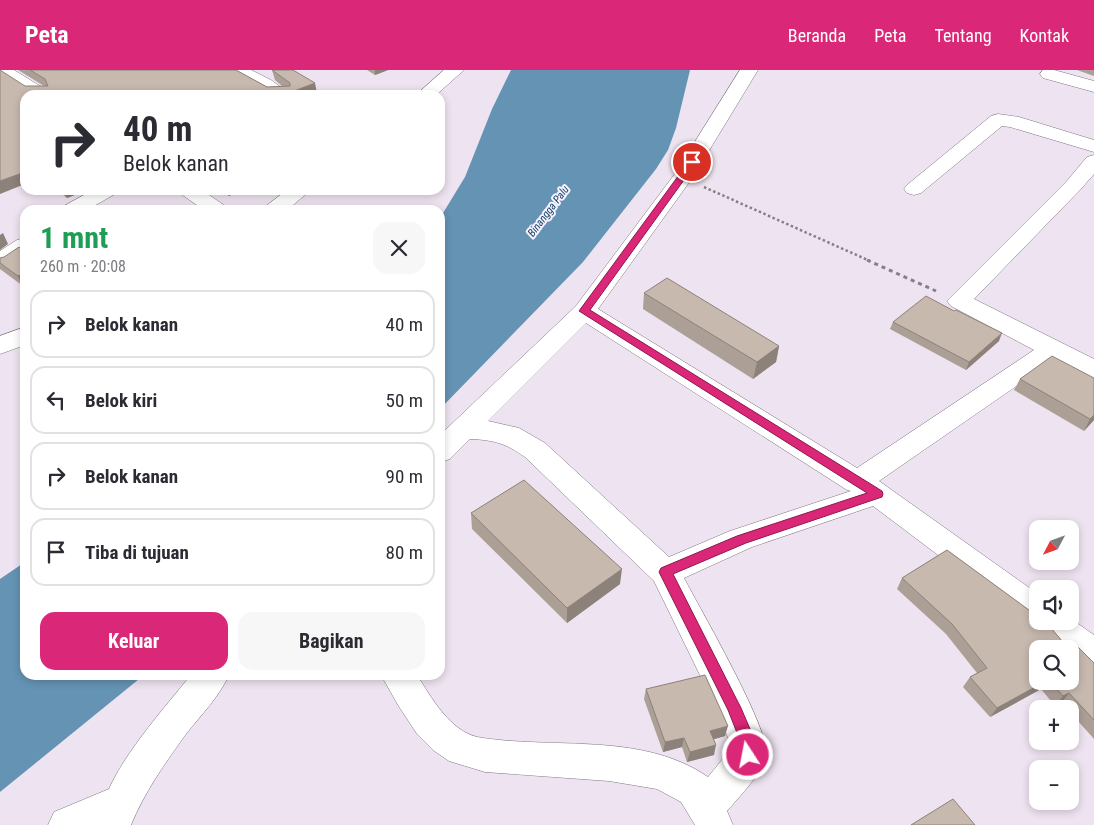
<!DOCTYPE html>
<html lang="id">
<head>
<meta charset="utf-8">
<style>
	:root { --surface:#fff; --page:#f7f7f7; --text:#2b2b33; --muted:#7c7c81; --line:#e1e1e2; --accent:#db2777 }
	body { margin:0; font-family:"Roboto Condensed",sans-serif; background:var(--page); color:var(--text); height:100vh; display:flex; flex-direction:column; font-size:19px; white-space:nowrap }
	* { box-sizing:border-box; margin:0 }
	p { font-size:16px; color:var(--muted) }
	.icon { flex:none; width:28px; height:28px; fill:none; stroke:currentColor; stroke-width:2; stroke-linecap:round; stroke-linejoin:round }
	.map { position:relative; flex:1; overflow:hidden }
	.panel { position:absolute; left:20px; top:135px; width:425px; height:475px; display:flex; flex-direction:column; background:var(--surface); border-radius:15px; box-shadow:0 2px 8px #0003 }
	.panel>* { flex:none }
	.hud { position:absolute; left:20px; top:20px; width:425px; height:105px; border-radius:15px; box-shadow:0 2px 8px #0003; background:#fff; color:var(--text); overflow:hidden }
	.needle { width:32px; rotate:229deg }
	.controls { position:absolute; left:1029px; top:450px; display:grid; gap:10px }
	.controls a { display:grid; place-items:center; width:50px; height:50px; border-radius:10px; background:var(--surface); box-shadow:0 2px 8px #0003; font-size:25px }
	.pin { position:absolute; display:grid; place-items:center; width:42px; height:42px; color:#fff; margin:-21px; border:2px solid #fff; border-radius:50%; box-shadow:0 1px 5px #0007 }
	.me { position:absolute; width:55px; margin:-28px; rotate:349deg; stroke-linejoin:round; filter:drop-shadow(0 0 4px #0008) }
	.turn { display:flex; align-items:center; gap:18px; height:105px; padding:0 20px; font-size:22px }
	.turn .icon { width:65px; height:65px; stroke-width:2.5 }
	.turn b { display:block; font-size:35px; line-height:42px }
	.round { display:grid; place-items:center; flex:none; width:52px; height:52px; border-radius:15px; background:var(--page) }
	.headline { display:flex; align-items:center; justify-content:space-between; height:85px; padding:0 20px }
	h1 { font-size:30px; font-weight:700; line-height:38px; color:#1e9e55 }
	.action { display:flex; gap:10px; margin-top:auto; padding:10px 20px }
	.action a { flex:1; height:58px; border-radius:15px; background:var(--accent); color:#fff; font-size:20px; font-weight:700; line-height:58px; text-align:center }
	.action a+a { background:var(--page); color:var(--text) }
	ul { padding:0; list-style:none }
	li { display:flex; align-items:center; gap:15px; height:68px; margin:0 10px 8px; padding:0 10px; border:2px solid var(--line); border-radius:15px }
	li div { flex:1 }
	li b { display:block; font-size:19px }
	li em { font-style:normal }
	header { display:flex; align-items:center; gap:30px; box-sizing:border-box; height:70px; padding:0 25px; background:var(--accent); color:#fff }
	header strong { font-size:24px }
	nav { display:flex; gap:28px; margin-inline-start:auto; font-size:18px }
	.map>svg:first-child { display:block }
	.water { fill:#6593b4 }
	.lines { fill:none; stroke-linecap:round; stroke-linejoin:round }
	.street-casing { stroke:#7f7581; stroke-width:1 }
	.path-far1 { stroke:#877f88; stroke-width:2.5; stroke-dasharray:2.5 2.5; stroke-linecap:butt }
	.path { stroke:#877f88; stroke-width:3; stroke-dasharray:4 4; stroke-linecap:butt }
	.street { fill:#fff; fill-rule:evenodd }
	.wall { fill:#ac9f96; fill-rule:evenodd }
	.shaded-wall { fill:#8c827a }
	.building { fill:#c8b9af; stroke:#8c827a }
	.route { fill:#db2777; stroke:#8e194d }
	.labels { text-anchor:middle; stroke-width:4; stroke-linejoin:round; paint-order:stroke }
	.far-water-label { font-size:11px; font-style:italic; fill:#0c4567; stroke:#fcf0fe }
</style>
</head>
<body>
<header>
<strong>Peta</strong>
<nav><a>Beranda</a><a>Peta</a><a>Tentang</a><a>Kontak</a></nav>
</header>
<div class="map">
<svg width="1094" height="755" viewBox="0 0 1094 755">
	<rect width="100%" height="100%" fill="#eee3f0"/>
	<!-- water -->
	<path class="water" d="M511 0H690L676 58 668 80 656 99 583 192 440 339V148L465 107 492 39Z
		M25 492V605H144L0 722V509Z"/>
	<g class="lines">
		<defs>
			<path id="street" d="M0 0H14L48 21 51 25H30L0 6Z
				M228 0H251L271 10 291 25H270L231 4Z
				M444 0H464L436 25H416Z
				M740 0H758L693 107 598 239 857 398 1034 280 951 236 947 231 1066 112 1087 87 1094 85V104L1080 120 974 229 1094 289V309L1085 306 1054 290 879 411 1038 524V551H1070V548L1094 565V598L1082 594 1070 585V579C1058 579 1041 566 1036 555L1027 552 873 436 752 477 684 508C699 537 770 659 766 684 763 703 739 727 727 741L733 755H695L681 732 657 719 609 711 485 702 449 691 433 680 417 664 398 635 381 605H417C431 627 449 660 477 667 552 680 641 661 708 707L730 680V673L718 642 654 511 525 387C505 373 494 370 470 369L450 389 440 392V365L576 236 674 105ZM586 253 847 420 851 421 730 461 669 487 545 373 519 358 488 351Z
				M1043 0H1054L1094 11V22L1043 8 1040 4Z
				M998 44 1019 47 1094 70V82L1010 57 1002 56 921 123 914 125 907 123 904 119 907 115 991 46Z
				M93 120H118L115 124 87 140H60L64 136Z
				M178 120H202L225 136 229 140H204L181 124Z
				M287 120H311L287 140H262L266 136Z
				M25 168V184L8 195 0 197V181L17 170Z
				M25 257V275L0 284V266Z
				M191 605H229C219 627 201 645 186 664 165 693 144 723 131 755H48L54 742 109 719C126 681 165 637 191 605Z"/>
		</defs>
		<!-- street casing -->
		<use href="#street" class="street-casing"/>
		<!-- path-far1 -->
		<path class="path-far1" d="M704 117 870 191"/>
		<!-- path -->
		<path class="path" d="M867 190 936 221"/>
		<!-- street -->
		<use href="#street" class="street"/>
	</g>
	<!-- wall -->
	<path class="wall" d="M18 0H236L267 17 282 16 275 10 272 0 317 23 312 25H25V16H44Z
		M367 0H388L375 5Z
		M1077 0H1094V6Z
		M57 120H87L67 128Z
		M219 120H241L229 126Z
		M25 183V215L23 216 0 199V188Z
		M644 223 779 276 776 292 753 309 643 239Z
		M893 252 999 271 966 300 890 259Z
		M1094 308V350L1084 361 1014 320 1020 309Z
		M471 443 620 514 567 553 472 459Z
		M947 480 1033 543 1038 545V551H1045L1068 578 1076 575 1094 593V669L1070 642V639H1067L1061 633 1055 636 1041 619 990 647 963 617 970 607 977 603 946 564 897 519 902 508ZM1038 579H1070V611H1038Z
		M646 619 725 666 714 669V685L687 692 682 677 663 682 644 629Z"/>
	<!-- shaded-wall -->
	<path class="shaded-wall" d="M375 0H388L375 5Z
		M315 13 317 23 312 25H284Z
		M25 102V114L0 124V111Z
		M63 120H87L67 128Z
		M227 120H241L229 126Z
		M3 163 8 174 0 180V165Z
		M25 203V215L23 216 18 206Z
		M1002 263 999 271 966 300 969 292Z
		M779 276 776 292 753 309 757 292Z
		M1094 345V350L1084 361 1090 349Z
		M622 499 620 514 567 553V538Z
		M1046 611H1047L1041 619 990 647 997 638Z
		M1069 623 1061 633 1055 636 1063 626Z
		M728 656 725 666 708 671 710 661Z
		M684 668 682 677 663 682 665 672Z
		M716 675 714 685 687 692 690 682Z"/>
	<!-- building -->
	<path class="building" d="M0 0 25 16H48L45 9 30 0H236L267 17 290 16V13L272 0H293L315 13 284 25H25V102L0 111Z
		M19 177 25 183V203L18 206 0 193V188L4 187Z
		M667 208 779 276 757 292 644 223Z
		M926 226 954 241 956 240 1002 263 969 292 893 252Z
		M1052 286 1094 308V345L1090 349 1020 309Z
		M524 410 622 499 567 538 471 443Z
		M947 480 1033 543 1038 545V551H1045L1068 578 1076 575 1094 593V650L1069 623 1063 626 1050 611H1070V579H1038V611H1046L997 638 970 607 987 598 952 554 902 508Z
		M705 605 728 656 710 661 716 675 690 682 684 668 665 672 646 619Z
		M953 729 975 755H911Z"/>
	<!-- route -->
	<path class="route" d="M690 90 697 92 590 240 882 421 883 424 882 427 746 473 673 504 741 638 756 673 753 690 748 692 743 690 741 685V673L728 640 659 502 661 498 737 466 867 423 579 241Z"/>
	<g class="labels">
		<!-- far-water labels -->
		<g class="far-water-label">
			<text transform="translate(548 141) rotate(-53)" y="4">Binangga Palu</text>
		</g>
	</g>
</svg>
<div class="controls">
<a><svg class="needle" viewBox="-14 -14 28 28"><path d="M0-13l5 13h-10z" fill="#e53935"/><path d="M0 13l5-13h-10z" fill="#7c7c81"/></svg></a>
<a><svg class="icon" aria-label="sound" viewBox="0 0 24 24"><path d="M4 9h4l5-4v14l-5-4H4zM17 9q2 3 0 6"/></svg></a>
<a><svg class="icon" aria-label="search" viewBox="0 0 24 24"><circle cx="10" cy="10" r="6"/><path d="M15 15l6 6"/></svg></a>
<a>+</a>
<a>−</a>
</div>
<div class="pin" style="left:692px;top:92px;background:#d93025"><svg class="icon" aria-label="arrive" viewBox="0 0 24 24"><path d="M6 21V4h12l-3 4 3 4H6"/></svg></div>
<svg class="me" style="left:748px;top:685px" viewBox="-20 -20 40 40"><circle r="17" fill="#db2777" stroke="#fff" stroke-width="3"/><path d="M0-11L8 9 0 5-8 9z" fill="#fff"/></svg>
<div class="hud">
<div class="turn"><svg class="icon" aria-label="right" viewBox="0 0 24 24"><path d="M7 20v-9h11M14 6l5 5-5 5"/></svg><div><b>40 m</b>Belok kanan</div></div>
</div>
<section class="panel">
<div class="headline"><div><h1>1 mnt</h1><p>260 m · 20:08</p></div><a class="round"><svg class="icon" aria-label="close" viewBox="0 0 24 24"><path d="M6 6l12 12M18 6L6 18"/></svg></a></div>
<ul>
<li><svg class="icon" aria-label="right" viewBox="0 0 24 24"><path d="M7 20v-9h11M14 6l5 5-5 5"/></svg><div><b>Belok kanan</b></div><em>40 m</em></li>
<li><svg class="icon" aria-label="left" viewBox="0 0 24 24"><path d="M17 20v-9H6M10 6l-5 5 5 5"/></svg><div><b>Belok kiri</b></div><em>50 m</em></li>
<li><svg class="icon" aria-label="right" viewBox="0 0 24 24"><path d="M7 20v-9h11M14 6l5 5-5 5"/></svg><div><b>Belok kanan</b></div><em>90 m</em></li>
<li><svg class="icon" aria-label="arrive" viewBox="0 0 24 24"><path d="M6 21V4h12l-3 4 3 4H6"/></svg><div><b>Tiba di tujuan</b></div><em>80 m</em></li>
</ul>
<div class="action"><a>Keluar</a><a>Bagikan</a></div>
</section>
</div>
</body>
</html>
